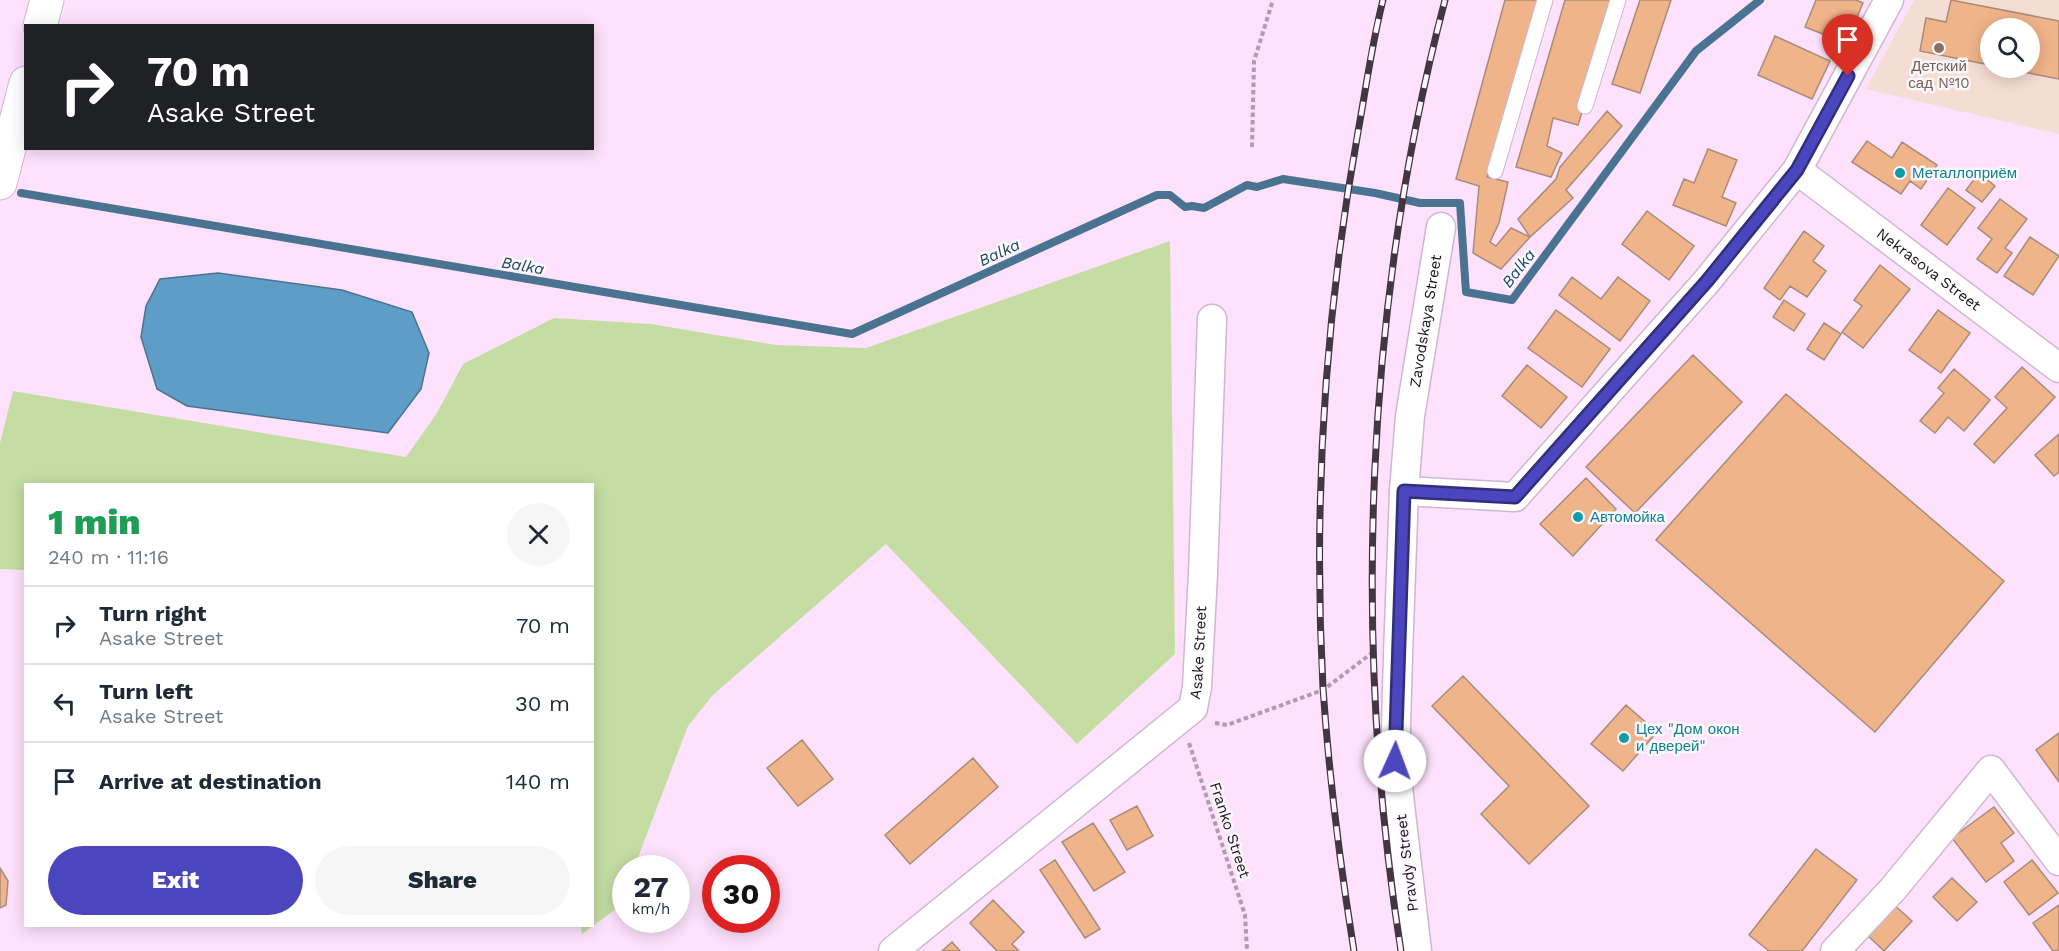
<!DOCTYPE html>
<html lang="en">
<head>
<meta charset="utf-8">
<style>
	:root { --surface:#fff; --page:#f6f6f7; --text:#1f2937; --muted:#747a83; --line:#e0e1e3; --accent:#4b46bd }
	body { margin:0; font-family:"Work Sans",sans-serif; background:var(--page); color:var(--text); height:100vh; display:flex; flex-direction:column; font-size:22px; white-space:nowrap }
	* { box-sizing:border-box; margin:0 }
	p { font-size:20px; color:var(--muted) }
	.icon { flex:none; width:33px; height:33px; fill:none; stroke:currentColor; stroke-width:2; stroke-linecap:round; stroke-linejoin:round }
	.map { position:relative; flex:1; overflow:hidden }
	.side { position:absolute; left:24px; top:483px; width:570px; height:444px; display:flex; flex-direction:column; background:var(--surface); border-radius:0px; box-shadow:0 3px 15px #0003 }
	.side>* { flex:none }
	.banner { position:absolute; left:24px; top:24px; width:570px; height:126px; border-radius:0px; box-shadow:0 3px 15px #0003; background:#202124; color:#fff; overflow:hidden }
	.controls { position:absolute; left:1980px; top:18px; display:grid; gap:12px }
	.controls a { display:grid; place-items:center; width:60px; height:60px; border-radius:50%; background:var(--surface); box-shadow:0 3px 15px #0003; font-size:30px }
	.speed { position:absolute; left:612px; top:855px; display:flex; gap:12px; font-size:30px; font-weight:700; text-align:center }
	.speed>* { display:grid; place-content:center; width:78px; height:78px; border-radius:50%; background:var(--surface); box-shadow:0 3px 15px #0003; line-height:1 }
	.speed small { font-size:15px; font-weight:400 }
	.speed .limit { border:9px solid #d22; background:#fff; color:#111 }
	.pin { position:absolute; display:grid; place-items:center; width:51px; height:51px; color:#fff; margin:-62px -26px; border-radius:50% 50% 50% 0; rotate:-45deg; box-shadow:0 0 6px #0007 }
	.pin .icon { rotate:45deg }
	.me { position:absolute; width:66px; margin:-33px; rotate:2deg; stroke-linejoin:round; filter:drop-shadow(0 0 4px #0008) }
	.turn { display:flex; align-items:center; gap:21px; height:126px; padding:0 24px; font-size:27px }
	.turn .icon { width:78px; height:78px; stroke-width:2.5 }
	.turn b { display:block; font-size:42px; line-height:51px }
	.round { display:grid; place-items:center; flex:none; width:63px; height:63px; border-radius:32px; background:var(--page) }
	.head { display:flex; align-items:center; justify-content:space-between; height:102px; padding:0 24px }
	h1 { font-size:36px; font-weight:800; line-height:45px; color:#1e9e55 }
	.button { display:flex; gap:12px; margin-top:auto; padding:12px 24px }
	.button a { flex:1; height:69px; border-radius:36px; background:var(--accent); color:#fff; font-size:24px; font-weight:800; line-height:69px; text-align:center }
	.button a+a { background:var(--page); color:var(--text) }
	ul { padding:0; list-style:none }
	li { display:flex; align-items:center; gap:18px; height:78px; padding:0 24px; border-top:2px solid var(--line) }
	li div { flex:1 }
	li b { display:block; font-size:22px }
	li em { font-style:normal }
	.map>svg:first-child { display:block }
	.education { fill:#f5ddd4; fill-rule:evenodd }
	.green { fill:#c5dda3 }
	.water { fill:#5e9dc6; stroke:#4a7392; stroke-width:1.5 }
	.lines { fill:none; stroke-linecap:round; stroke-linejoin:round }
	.stream { stroke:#4a7392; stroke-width:8 }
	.building { fill:#f0b48a; stroke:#a98b77; stroke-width:1.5 }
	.lane-casing { stroke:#d1b6d0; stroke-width:17 }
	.street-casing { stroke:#d1b6d0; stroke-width:31 }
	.primary-casing { stroke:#d1b6d0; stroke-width:35 }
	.path { stroke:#b09bb0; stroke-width:4; stroke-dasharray:4.5 3; stroke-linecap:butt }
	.lane { stroke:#fff; stroke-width:15 }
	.street { stroke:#fff; stroke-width:28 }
	.primary { stroke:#fff; stroke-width:33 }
	.rail-casing { stroke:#423642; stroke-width:7 }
	.rail { stroke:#fdf8fd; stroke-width:4.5; stroke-dasharray:14; stroke-linecap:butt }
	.route-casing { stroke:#312e7b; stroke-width:15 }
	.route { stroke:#4b46bd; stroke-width:10 }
	.education-dot { fill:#8d6e63; stroke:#fdf8fd; stroke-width:2 }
	.culture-dot { fill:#0f9aa8; stroke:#fdf8fd; stroke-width:2 }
	.labels { text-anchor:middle; stroke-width:5; stroke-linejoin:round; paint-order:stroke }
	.education-label { font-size:15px; fill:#785e54; stroke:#fdf8fd }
	.culture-label { font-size:15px; fill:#0d838f; stroke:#fdf8fd; text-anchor:start }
	.street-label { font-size:15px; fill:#1a111a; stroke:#fdf8fd }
	.water-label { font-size:16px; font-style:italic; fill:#164865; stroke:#fdf8fd }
</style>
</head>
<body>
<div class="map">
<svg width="2059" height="951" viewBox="0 0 2059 951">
	<rect width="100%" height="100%" fill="#fee2fd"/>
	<!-- education -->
	<path class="education" d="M1914 0H2059V134L1866 89ZM1990 28H2030V68H1990Z"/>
	<!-- green -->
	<path class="green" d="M1170 241 1175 654 1077 744 886 544 713 695 688 726 634 868H626L625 891 620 906 582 934 581 926H592V484H26L25 570 0 569V443L13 391 406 457 437 413 463 364 554 318 651 324 776 345 866 348Z"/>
	<!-- water -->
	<path class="water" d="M218 273 342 290 412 312 429 353 421 389 388 433 187 406 157 389 141 337 146 306 160 279Z"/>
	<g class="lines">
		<!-- stream -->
		<path class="stream" d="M21 193 852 334 1157 195H1170L1185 207 1192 206 1204 208 1247 185 1257 187 1283 179 1375 193 1420 203H1460L1466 292 1512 300 1696 51 1760 0"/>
	</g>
	<!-- building -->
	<path class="building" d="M1505 0H1538L1487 177 1508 182 1499 223 1490 242 1496 246 1511 228 1530 237 1501 269 1473 253 1479 186 1456 179Z
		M1565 0H1617L1578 125 1553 118 1547 146 1562 153 1551 177 1516 167Z
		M1640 0H1671L1640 93 1612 84Z
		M1816 0H1856L1863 3 1846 43 1805 27Z
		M1951 0 2059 21V79L2003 68H2030V28H1990V65L1920 51 1926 18 1946 22Z
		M1775 36 1830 61 1812 99 1758 75Z
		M1607 111 1622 126 1566 190 1573 198 1530 237 1518 219 1556 179 1560 167Z
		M1867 141 1892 158 1902 142 1937 165 1921 189 1910 181 1901 194 1852 162Z
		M1708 149 1737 160 1722 197 1736 203 1726 226 1673 205 1684 179 1694 183Z
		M1979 173 1995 186 1982 202 1966 190Z
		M1948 188 1975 208 1947 245 1921 225Z
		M2000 199 2027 219 2005 248 2012 253 1997 273 1977 259 1992 239 1978 228Z
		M1647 211 1694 246 1669 280 1622 244Z
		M1804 231 1824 246 1813 261 1826 271 1807 297 1790 286 1780 300 1764 288Z
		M2030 237 2059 256 2033 295 2004 276Z
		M1880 265 1910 289 1863 348 1842 332 1862 306 1854 300Z
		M1572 277 1601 299 1618 277 1650 301 1620 341 1559 295Z
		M1784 300 1805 314 1794 331 1773 317Z
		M1556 310 1610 349 1582 387 1528 348Z
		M1938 310 1970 333 1941 373 1909 350Z
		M1824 323 1841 334 1824 360 1807 349Z
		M1693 355 1742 402 1635 513 1586 467Z
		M1527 365 1567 397 1541 428 1502 396Z
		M2022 367 2055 397 1994 463 1974 444 2007 408 1995 397Z
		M1954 369 1990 400 1964 431 1948 417 1935 433 1920 421 1944 393 1938 388Z
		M1786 394 2004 581 1875 732 1656 540Z
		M2059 434V472L2054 476 2035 455Z
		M1586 478 1616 509 1573 556 1540 524Z
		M1463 676 1589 806 1529 864 1481 814 1509 786 1432 706Z
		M1626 705 1657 732 1623 771 1591 744Z
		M2059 733V782L2036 750Z
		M802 740 833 779 798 806 767 768Z
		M973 758 998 787 910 864 885 835Z
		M1137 806 1153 836 1127 850 1110 820Z
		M1994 807 2014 833 2001 843 2014 861 1986 882 1952 838Z
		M1093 823 1125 872 1094 891 1062 842Z
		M1816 849 1857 880 1802 951H1769L1749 935Z
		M1055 860 1100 929 1085 938 1040 870Z
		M2032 860 2058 893 2029 915 2004 882Z
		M0 868 8 881 6 905 0 908Z
		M1952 878 1977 902 1957 921 1933 897Z
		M993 900 1024 932 1012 944 1019 951H997L970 923Z
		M1892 903 1912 921 1884 951 1864 932Z
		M2059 905V950L2053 951 2033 923Z
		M952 942 960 951H942Z"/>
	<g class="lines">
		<defs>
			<path id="lane" d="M1585 106 1618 0
				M1495 171 1545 0"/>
			<g id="street">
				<path id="s1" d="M1797 170 2059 368"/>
				<path d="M1404 491 1515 497 1707 281 1797 170 1889 0"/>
				<path id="s2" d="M893 951 1193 708 1197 687 1203 574 1212 319"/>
				<path id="s3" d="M1417 951 1395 761 1398 655 1404 491 1410 416 1441 227"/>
				<path d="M1835 951 1893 889 1991 770 2059 861"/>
			</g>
			<path id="primary" d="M40 26 47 0
				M0 183 26 83"/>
		</defs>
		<!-- lane casing -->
		<use href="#lane" class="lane-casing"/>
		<!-- street casing -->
		<use href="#street" class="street-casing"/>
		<!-- primary casing -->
		<use href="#primary" class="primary-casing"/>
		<!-- path -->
		<path class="path" d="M1252 147 1254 61 1273 0
			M1215 723 1227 725 1323 690 1372 653
			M1189 743 1245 915 1247 951"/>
		<!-- lane -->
		<use href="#lane" class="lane"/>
		<!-- street -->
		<use href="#street" class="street"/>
		<!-- primary -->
		<use href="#primary" class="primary"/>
		<defs>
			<path id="rail" d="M1354 951C1340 864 1329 776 1323 688 1313 502 1325 315 1358 132 1366 88 1372 43 1383 0
				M1401 951C1352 641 1365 304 1445 0"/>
		</defs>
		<!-- rail casing -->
		<use href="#rail" class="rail-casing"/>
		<!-- rail -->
		<use href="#rail" class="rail"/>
	</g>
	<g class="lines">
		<defs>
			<path id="route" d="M1395 761 1404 491 1515 497 1707 281 1797 170 1848 76"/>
		</defs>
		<!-- route casing -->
		<use href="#route" class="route-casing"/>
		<!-- route -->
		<use href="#route" class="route"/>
	</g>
	<!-- markers -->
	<circle class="education-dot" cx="1939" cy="48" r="6"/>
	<g class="culture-dot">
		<circle cx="1900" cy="173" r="6"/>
		<circle cx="1578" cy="517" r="6"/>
		<circle cx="1624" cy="738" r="6"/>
	</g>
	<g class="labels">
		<!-- education labels -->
		<g class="education-label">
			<text x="1939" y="71">Детский<tspan x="1939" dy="17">сад №10</tspan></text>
		</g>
		<!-- culture labels -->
		<g class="culture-label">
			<text x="1912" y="178">Металлоприём</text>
			<text x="1590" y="522">Автомойка</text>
			<text x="1636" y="734">Цех "Дом окон<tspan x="1636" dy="17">и дверей"</tspan></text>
		</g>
		<!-- street labels -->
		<g class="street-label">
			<text dy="5" stroke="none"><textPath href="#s1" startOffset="165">Nekrasova Street</textPath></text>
			<text dy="5" stroke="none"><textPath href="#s3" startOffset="633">Zavodskaya Street</textPath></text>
			<text dy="5" stroke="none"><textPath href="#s2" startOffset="442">Asake Street</textPath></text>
			<text transform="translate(1230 830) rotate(72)" y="5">Franko Street</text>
			<text transform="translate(1407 863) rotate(-97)" y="5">Pravdy Street</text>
		</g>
		<!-- water labels -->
		<g class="water-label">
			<text transform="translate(999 252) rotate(-25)" y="6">Balka</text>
			<text transform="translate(523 265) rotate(10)" y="6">Balka</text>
			<text transform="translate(1518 268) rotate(-52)" y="6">Balka</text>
		</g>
	</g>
</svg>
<div class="controls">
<a><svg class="icon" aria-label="search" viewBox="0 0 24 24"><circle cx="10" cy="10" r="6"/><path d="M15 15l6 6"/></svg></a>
</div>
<div class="speed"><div>27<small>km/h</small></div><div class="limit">30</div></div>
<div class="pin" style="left:1848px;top:76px;background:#d93025"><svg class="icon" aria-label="arrive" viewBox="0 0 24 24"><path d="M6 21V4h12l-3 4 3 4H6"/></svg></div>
<svg class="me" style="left:1395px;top:761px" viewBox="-20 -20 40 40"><circle r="19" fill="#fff"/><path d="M0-13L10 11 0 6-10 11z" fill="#4b46bd"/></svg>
<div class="banner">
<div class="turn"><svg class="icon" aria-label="right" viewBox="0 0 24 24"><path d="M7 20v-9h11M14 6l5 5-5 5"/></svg><div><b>70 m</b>Asake Street</div></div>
</div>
<section class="side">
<div class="head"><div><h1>1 min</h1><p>240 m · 11:16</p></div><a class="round"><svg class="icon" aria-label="close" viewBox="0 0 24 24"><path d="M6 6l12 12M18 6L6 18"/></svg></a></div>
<ul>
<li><svg class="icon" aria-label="right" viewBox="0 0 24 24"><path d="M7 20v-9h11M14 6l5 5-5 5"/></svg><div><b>Turn right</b><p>Asake Street</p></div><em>70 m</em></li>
<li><svg class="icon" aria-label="left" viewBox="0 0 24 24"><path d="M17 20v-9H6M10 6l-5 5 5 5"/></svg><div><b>Turn left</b><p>Asake Street</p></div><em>30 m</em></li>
<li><svg class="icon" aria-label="arrive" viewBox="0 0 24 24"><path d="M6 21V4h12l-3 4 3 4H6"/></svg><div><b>Arrive at destination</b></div><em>140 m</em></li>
</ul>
<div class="button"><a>Exit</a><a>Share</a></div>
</section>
</div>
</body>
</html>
